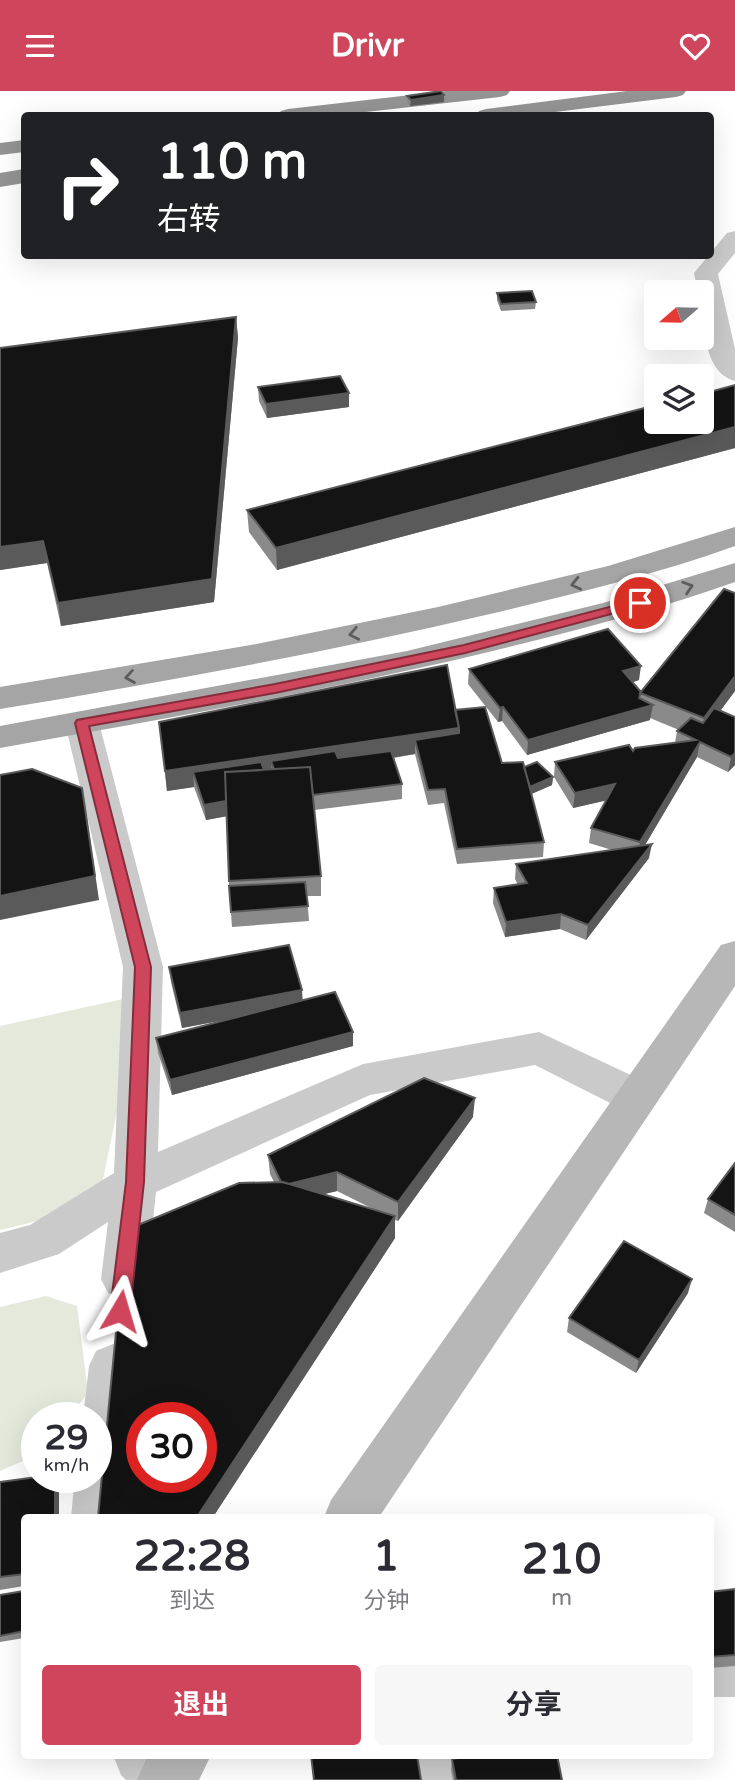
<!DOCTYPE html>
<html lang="zh">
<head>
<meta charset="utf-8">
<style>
	:root { --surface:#fff; --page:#f7f7f7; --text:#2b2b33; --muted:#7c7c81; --accent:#ce455c }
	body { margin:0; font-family:"Varela Round","Noto Sans SC",sans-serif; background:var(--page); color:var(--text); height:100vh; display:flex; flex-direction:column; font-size:26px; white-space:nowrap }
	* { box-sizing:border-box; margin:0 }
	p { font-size:23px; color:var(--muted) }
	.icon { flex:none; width:38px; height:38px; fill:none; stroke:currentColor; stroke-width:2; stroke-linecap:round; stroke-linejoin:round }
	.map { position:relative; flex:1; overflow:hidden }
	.panel { position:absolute; left:21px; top:1423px; width:693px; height:245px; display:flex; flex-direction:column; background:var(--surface); border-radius:7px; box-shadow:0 7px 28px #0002 }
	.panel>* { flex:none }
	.hud { position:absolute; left:21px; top:21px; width:693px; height:147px; border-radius:7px; box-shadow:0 7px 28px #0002; background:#202124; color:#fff; overflow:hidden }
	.needle { width:46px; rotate:250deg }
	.tools { position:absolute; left:644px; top:189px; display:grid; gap:14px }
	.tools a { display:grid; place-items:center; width:70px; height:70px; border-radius:7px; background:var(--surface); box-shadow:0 7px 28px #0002; font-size:35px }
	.speed { position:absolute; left:21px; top:1311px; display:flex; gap:14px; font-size:35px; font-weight:700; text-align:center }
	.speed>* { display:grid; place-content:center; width:91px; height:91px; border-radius:50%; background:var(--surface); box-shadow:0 7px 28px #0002; line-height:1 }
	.speed small { font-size:18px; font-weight:400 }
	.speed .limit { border:10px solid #d22; background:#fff; color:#111 }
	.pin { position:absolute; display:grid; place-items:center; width:60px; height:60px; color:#fff; margin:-30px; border:4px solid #fff; border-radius:50%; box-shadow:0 2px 7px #0007 }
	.me { position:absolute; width:77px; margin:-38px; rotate:7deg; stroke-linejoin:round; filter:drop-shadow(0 0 5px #0008) }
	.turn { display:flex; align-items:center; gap:24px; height:147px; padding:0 21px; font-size:32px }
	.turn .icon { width:91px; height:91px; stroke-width:2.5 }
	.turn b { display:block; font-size:49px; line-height:60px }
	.eta { display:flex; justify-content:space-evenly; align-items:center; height:119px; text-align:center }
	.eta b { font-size:42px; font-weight:700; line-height:49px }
	.cta { display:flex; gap:14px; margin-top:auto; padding:14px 21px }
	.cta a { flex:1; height:80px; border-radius:7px; background:var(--accent); color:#fff; font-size:28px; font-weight:700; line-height:80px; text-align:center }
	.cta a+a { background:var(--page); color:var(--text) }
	header { display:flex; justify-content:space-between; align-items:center; height:91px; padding:0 21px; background:var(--accent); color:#fff; font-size:32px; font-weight:700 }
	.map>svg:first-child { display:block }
	.green { fill:#e4e9dc }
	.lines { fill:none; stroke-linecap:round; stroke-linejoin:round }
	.street { fill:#cacaca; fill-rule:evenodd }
	.secondary { fill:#b7b7b7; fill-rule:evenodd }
	.primary { fill:#a5a5a5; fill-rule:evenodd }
	.highway { fill:#949494; fill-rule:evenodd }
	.wall { fill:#8a8a8a; fill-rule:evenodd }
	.shaded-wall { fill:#5a5a5a }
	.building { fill:#141414; stroke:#5a5a5a; stroke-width:2; fill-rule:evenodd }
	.oneway { stroke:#5d5d5d }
	.route { fill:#ce455c; stroke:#862d3c; stroke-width:2 }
</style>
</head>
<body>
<header><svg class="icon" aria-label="menu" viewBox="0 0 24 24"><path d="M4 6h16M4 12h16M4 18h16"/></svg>Drivr<svg class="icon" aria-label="heart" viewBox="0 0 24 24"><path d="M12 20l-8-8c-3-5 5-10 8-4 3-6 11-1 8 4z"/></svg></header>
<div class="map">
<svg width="735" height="1689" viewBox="0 0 735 1689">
	<rect width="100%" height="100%" fill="#fff"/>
	<!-- green -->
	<path class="green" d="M141 904 102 1093 78 1120 0 1139V935Z
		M46 1205 77 1215 88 1302 69 1326H37V1364L0 1380V1216Z"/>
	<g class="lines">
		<!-- street -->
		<path class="street" d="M735 140V162L718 183 735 258V290C703 282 702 229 702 201H698L694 182 727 142Z
			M82 621 94 624 99 632 163 876 158 1061 363 973 539 941 652 994 658 1006 652 1018 637 1023 622 1018 535 974 370 1004 156 1101 147 1188 140 1202 124 1208 108 1202 101 1188 108 1131 59 1163 0 1182V1142L30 1134 114 1082 123 876 65 632 70 624Z
			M113 1253 130 1260 137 1275 121 1426H71L75 1386H96V1326H83L89 1275 96 1260Z
			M710 1552H735V1606H710Z
			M113 1664H182L194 1688 126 1689 121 1684Z
			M415 1664H471L474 1689H418Z"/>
		<!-- secondary -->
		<path class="secondary" d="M735 850V895L379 1426H324L331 1409 721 854Z
			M148 1664H211L199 1689H137Z"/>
		<!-- primary -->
		<path class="primary" d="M735 436V455C655 484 572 503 490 523 328 561 164 591 0 618V596L251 554 438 516 608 475Z
			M735 472V491C665 516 593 535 521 553 349 596 174 626 0 657V635L407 560 603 512Z"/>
		<!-- highway -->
		<path class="highway" d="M446 0H510L507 4 500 6 339 24H278L281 20 288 18Z
			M627 0H686L683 4 676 6 531 24H476L479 20 486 18Z
			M24 49V61L0 64V52Z
			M24 78V92L0 96V82Z"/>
	</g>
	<!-- wall -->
	<path class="wall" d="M407 5 444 11 410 15 407 11Z
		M497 202 536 211 535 218 501 220 497 209Z
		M236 226 238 247 214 511 61 535 47 472 0 479V257Z
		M735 294V357L277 479 249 441 247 419Z
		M258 296 349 316 267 327 259 310Z
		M735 502V600L720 620 735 674 728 681 697 666 645 754 649 767 586 849 560 838 505 846 493 812 494 797 518 794 515 788 516 773 612 759 589 752 591 737 606 709 573 717 554 686 555 671 633 660 675 652 677 640 679 639 650 627V629L527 664 502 630 498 631 468 593 469 578 639 589 633 591 641 601Z
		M455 619 502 672 524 676 553 686 552 694 531 703 544 751 543 766 457 773 444 712 428 714 415 663 394 667 402 693V708L314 719 321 785V805H307L309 830 232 836 229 795 227 725 206 729 194 696 167 700 159 631Z
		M169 876 303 909 353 941V955L172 1004 158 962 156 947 235 927 182 937 171 891Z
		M473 1026 398 1130 395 1129V1147L213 1426H98L274 1091 270 1083 268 1064ZM337 1100 375 1119 324 1103Z
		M735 1072V1141L704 1122 708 1108Z
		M688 1202 636 1282 567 1241 569 1227Z
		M0 1391 59 1396 24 1426V1495L0 1499Z
		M735 1498V1575L710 1577V1501Z
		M24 1500V1547L0 1551V1504Z
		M452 1668 562 1689H453L451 1679Z"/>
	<!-- shaded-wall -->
	<path class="shaded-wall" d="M444 4V11L410 15 411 9Z
		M236 226 238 247 214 511 61 535 58 512Z
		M349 302V316L267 327 266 313Z
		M735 336V357L277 479 276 457Z
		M43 450 47 472 0 479V456Z
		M641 575 639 589 621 595 623 580Z
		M735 585V600L700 647 704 627Z
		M653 614 650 629 527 664 528 649Z
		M503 616 502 630 498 631 500 617Z
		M459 637 458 657 415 649V663L283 683 271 670 272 684 228 725 206 729 204 714 193 681 194 696 167 700 165 680Z
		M700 651 697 666 638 766 640 751Z
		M735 662V674L728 681 731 666Z
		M553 686 552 694 527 705V697Z
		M615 693 613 708 573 717 575 702Z
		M86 720 99 809 0 829V805Z
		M652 753 649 767 586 849 588 834Z
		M561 823 560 838 505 846 506 831Z
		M302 899 303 914 182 937 180 922Z
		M353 941V955L172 1004 170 989Z
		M475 1007 473 1026 398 1130V1111Z
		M337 1081V1100L284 1113 283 1094Z
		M395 1125V1147L213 1426H197Z
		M692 1188 688 1202 636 1282 639 1269Z
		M55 1386 59 1396V1426H55Z"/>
	<!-- building -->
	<path class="building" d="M441 0 444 4 411 9 407 5Z
		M532 200 536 211 501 213 497 202Z
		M236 226 212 488 58 512 43 450 0 456V257Z
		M340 285 349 302 266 313 258 296Z
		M735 294V336L276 457 247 419 656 314V331H702V303Z
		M724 498 735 502V585L704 627 640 602Z
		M608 538 641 575 623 580 641 601 639 607 653 614 528 649 503 616 500 617 469 578Z
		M447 574 459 637 165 680 159 631Z
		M485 616 502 672 523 671 544 751 457 758 445 698 428 699 415 649 459 642V637L455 619Z
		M714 617 735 626V662L731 666 700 651 640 751 591 737 615 693 575 702 555 671 629 654 633 660 635 657 696 649 677 640 691 627 703 632Z
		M335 660 338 667 391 660 402 693 313 704 310 676 274 678 271 670Z
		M261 671 264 679 225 681 226 710 204 714 193 681Z
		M537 671 553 686 530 696 524 676Z
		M310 676 321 785 229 790 225 681Z
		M32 678 82 697 95 785 0 805V684Z
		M652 753 588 834 561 823 506 831 494 797 527 792 516 773Z
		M305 791 308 815 231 821 229 795Z
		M289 854 302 899 180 922 169 876Z
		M335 901 353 941 170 989 156 947Z
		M424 987 475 1007 398 1111 337 1081 289 1093 281 1091 268 1064Z
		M735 1072V1124L708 1108Z
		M283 1091 395 1125 197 1426H98L126 1139 239 1092ZM142 1326H201V1386H142Z
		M624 1150 692 1188 639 1269 569 1227Z
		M37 1386H55V1426H24V1483L0 1486V1391Z
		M735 1498V1564L710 1566V1501Z
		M24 1500V1540L0 1545V1504Z
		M311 1664H417L421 1689H314Z
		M477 1664H557L562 1689H456L452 1668Z"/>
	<!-- one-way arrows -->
	<defs><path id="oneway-chevron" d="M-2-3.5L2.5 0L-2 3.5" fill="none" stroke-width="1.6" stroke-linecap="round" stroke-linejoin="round" transform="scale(1.75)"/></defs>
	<g class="oneway">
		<use href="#oneway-chevron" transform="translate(576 493) rotate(167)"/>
		<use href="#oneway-chevron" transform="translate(688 496) rotate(-18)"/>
		<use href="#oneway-chevron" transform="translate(354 543) rotate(169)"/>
		<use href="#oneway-chevron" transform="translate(130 586) rotate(171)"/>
	</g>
	<!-- route -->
	<path class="route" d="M640 508 645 509V514L465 562 275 602 89 635 151 876 144 1091 130 1220 127 1226 120 1228 113 1226 110 1220 126 1091 135 876 75 632 77 629 275 593 464 554Z"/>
</svg>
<div class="tools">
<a><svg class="needle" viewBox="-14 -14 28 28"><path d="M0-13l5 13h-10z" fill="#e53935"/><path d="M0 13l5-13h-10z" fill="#7c7c81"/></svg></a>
<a><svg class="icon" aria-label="layers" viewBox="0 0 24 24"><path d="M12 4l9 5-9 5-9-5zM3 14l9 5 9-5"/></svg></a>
</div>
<div class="speed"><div>29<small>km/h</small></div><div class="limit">30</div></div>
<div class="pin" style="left:640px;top:512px;background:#d93025"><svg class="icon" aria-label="arrive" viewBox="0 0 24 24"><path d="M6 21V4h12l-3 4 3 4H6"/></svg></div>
<svg class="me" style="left:120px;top:1220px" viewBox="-20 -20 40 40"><path d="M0-17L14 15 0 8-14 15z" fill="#ce455c" stroke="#fff" stroke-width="4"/></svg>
<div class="hud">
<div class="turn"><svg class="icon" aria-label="right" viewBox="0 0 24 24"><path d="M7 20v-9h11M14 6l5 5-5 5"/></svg><div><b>110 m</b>右转</div></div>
</div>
<section class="panel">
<div class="eta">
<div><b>22:28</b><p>到达</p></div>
<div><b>1</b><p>分钟</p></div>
<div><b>210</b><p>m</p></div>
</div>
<div class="cta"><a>退出</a><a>分享</a></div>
</section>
</div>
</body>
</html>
